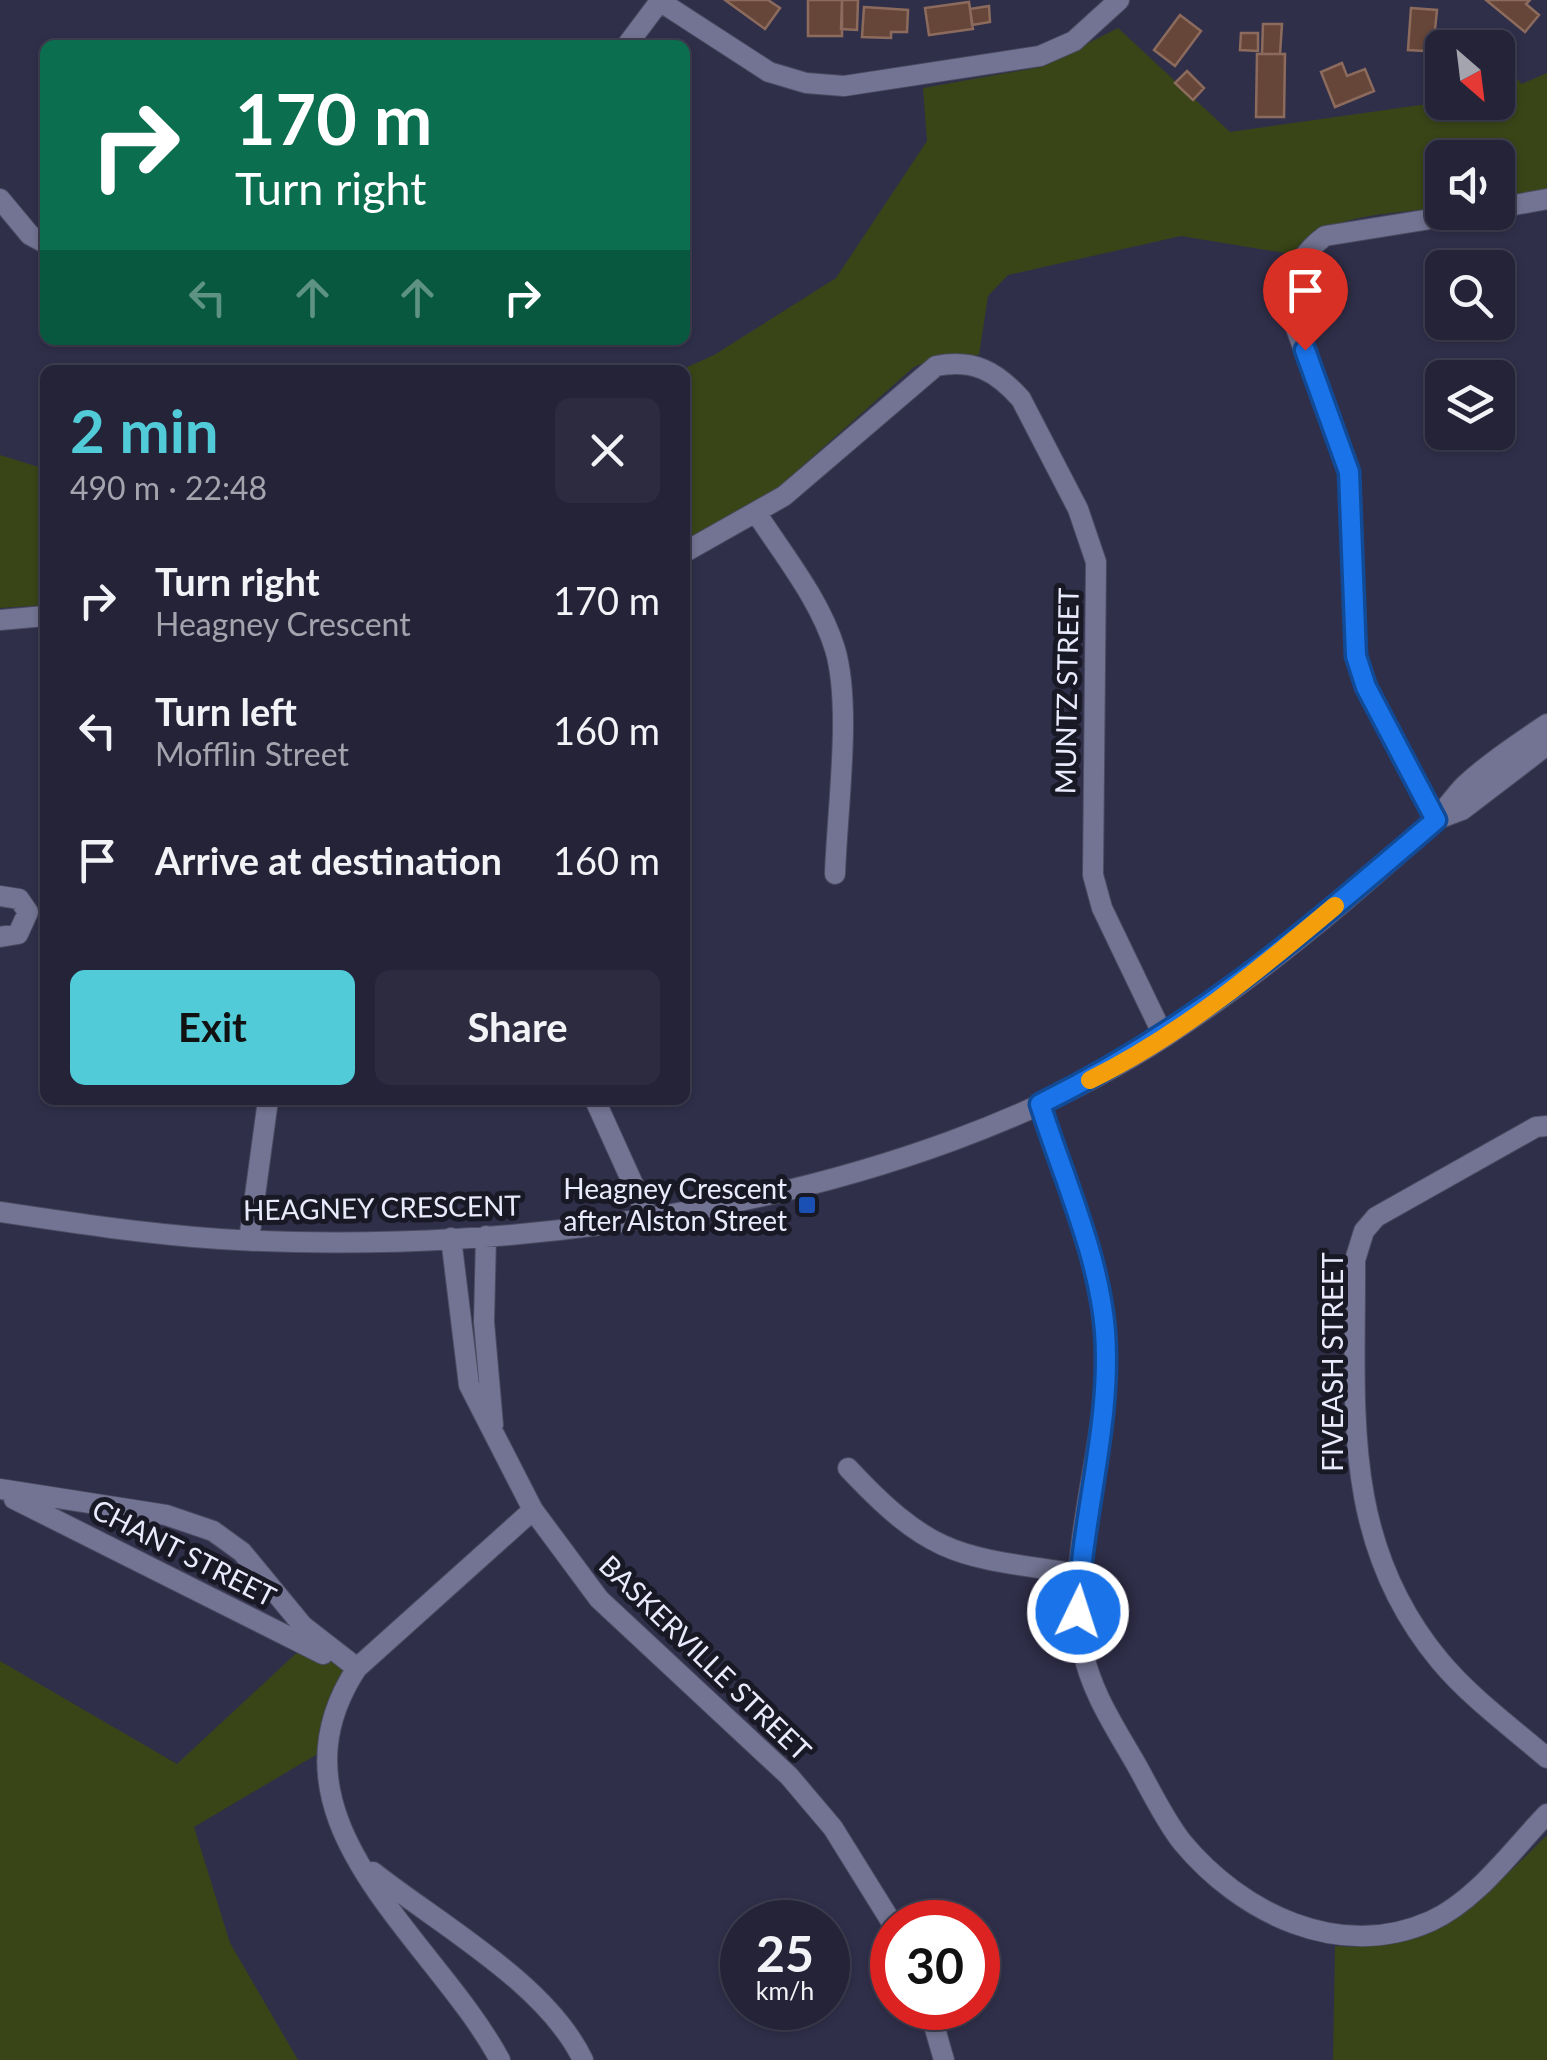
<!DOCTYPE html>
<html lang="en">
<head>
<meta charset="utf-8">
<style>
	:root { --surface:#242338; --page:#2c2b40; --text:#f1f3f6; --muted:#a3a4ae; --line:#414053; --accent:#52cbd9 }
	body { margin:0; font-family:Lato,sans-serif; background:var(--page); color:var(--text); height:100vh; display:flex; flex-direction:column; font-size:38px; white-space:nowrap }
	* { box-sizing:border-box; margin:0 }
	p { font-size:32px; color:var(--muted) }
	.icon { flex:none; width:55px; height:55px; fill:none; stroke:currentColor; stroke-width:2; stroke-linecap:round; stroke-linejoin:round }
	.map { position:relative; flex:1; overflow:hidden }
	.panel { position:absolute; left:40px; top:365px; width:650px; height:740px; display:flex; flex-direction:column; background:var(--surface); border-radius:15px; box-shadow:0 2px 8px #0004,0 0 0 2px var(--line) }
	.panel>* { flex:none }
	.guide { position:absolute; left:40px; top:40px; width:650px; height:305px; border-radius:15px; box-shadow:0 2px 8px #0004,0 0 0 2px var(--line); background:#0b6e4f; color:#fff; overflow:hidden }
	.needle { width:65px; rotate:152deg }
	.buttons { position:absolute; left:1425px; top:30px; display:grid; gap:20px }
	.buttons a { display:grid; place-items:center; width:90px; height:90px; border-radius:15px; background:var(--surface); box-shadow:0 2px 8px #0004,0 0 0 2px var(--line); font-size:50px }
	.speed { position:absolute; left:720px; top:1900px; display:flex; gap:20px; font-size:50px; font-weight:700; text-align:center }
	.speed>* { display:grid; place-content:center; width:130px; height:130px; border-radius:50%; background:var(--surface); box-shadow:0 2px 8px #0004,0 0 0 2px var(--line); line-height:1 }
	.speed small { font-size:25px; font-weight:400 }
	.speed .limit { border:15px solid #d22; background:#fff; color:#111 }
	.pin { position:absolute; display:grid; place-items:center; width:85px; height:85px; color:#fff; margin:-102px -42px; border-radius:50% 50% 50% 0; rotate:-45deg; box-shadow:0 0 10px #0007 }
	.pin .icon { rotate:45deg }
	.me { position:absolute; width:110px; margin:-55px; rotate:4deg; stroke-linejoin:round; filter:drop-shadow(0 0 8px #0008) }
	.turn { display:flex; align-items:center; gap:35px; height:210px; padding:0 30px; font-size:45px }
	.turn .icon { width:130px; height:130px; stroke-width:2.5 }
	.turn b { display:block; font-size:70px; line-height:85px }
	.lanes { display:flex; align-items:center; height:95px; padding:0 30px; background:#0003; justify-content:center; gap:50px; direction:ltr }
	.lanes .off { opacity:.35 }
	.round { display:grid; place-items:center; flex:none; width:105px; height:105px; border-radius:15px; background:var(--page) }
	.headline { display:flex; align-items:center; justify-content:space-between; height:170px; padding:0 30px }
	h1 { font-size:60px; font-weight:700; line-height:75px; color:var(--accent) }
	.action { display:flex; gap:20px; margin-top:auto; padding:20px 30px }
	.action a { flex:1; height:115px; border-radius:15px; background:var(--accent); color:#111; font-size:40px; font-weight:700; line-height:115px; text-align:center }
	.action a+a { background:var(--page); color:var(--text) }
	ul { padding:0; list-style:none }
	li { display:flex; align-items:center; gap:30px; height:130px; padding:0 30px }
	li div { flex:1 }
	li b { display:block; font-size:38px }
	li em { font-style:normal }
	.map>svg:first-child { display:block }
	.green { fill:#394517 }
	.building { fill:#654639; stroke:#8c6b5d; stroke-width:2.5 }
	.lines { fill:none; stroke-linecap:round; stroke-linejoin:round }
	.minor-casing { stroke:#4a4a61; stroke-width:22 }
	.minor { stroke:#737493; stroke-width:20 }
	.route-casing { stroke:#114b97; stroke-width:25 }
	.route { stroke:#1a73e8; stroke-width:18 }
	.slow { stroke:#f59e0b; stroke-width:18 }
	.transit-dot { fill:#1a4fb4; stroke:#191925; stroke-width:4 }
	.labels { text-anchor:middle; stroke-width:10; stroke-linejoin:round; paint-order:stroke }
	.street-label { font-size:28px; fill:#e9eafc; stroke:#191925 }
	.poi-label { font-size:28px; fill:#e9eafc; stroke:#191925; text-anchor:end }
</style>
</head>
<body>
<div class="map">
<svg width="1547" height="2060" viewBox="0 0 1547 2060">
	<rect width="100%" height="100%" fill="#302f4a"/>
	<!-- green -->
	<path class="green" d="M1118 28 1230 132 1442 102H1498V60L1522 84 1547 73V189L1498 199V158H1442V207C1390 215 1328 212 1291 254L1181 236 1008 275 988 296 979 355 939 356 914 367 775 490 685 542V370H681L714 355 836 278 927 141 923 88 1041 67Z
		M0 455 45 469V605L0 608Z
		M305 1645 357 1668 326 1749 194 1827 230 1943 298 2060H0V1661L177 1764Z
		M1547 1835V2060H1333L1335 1946C1427 1954 1487 1896 1547 1835Z"/>
	<!-- building -->
	<path class="building" d="M725 0H768L780 8 765 29Z
		M808 0H842V36H808Z
		M842 0H858L857 30 841 29Z
		M1486 0H1530L1526 4 1539 15 1525 32Z
		M969 2 973 29 929 35 925 8Z
		M989 6 990 22 972 25 970 9Z
		M864 7 908 10 907 32H891V38L862 37Z
		M1411 8 1437 10 1435 30 1447 31 1442 52 1408 50Z
		M1180 15 1201 31 1175 66 1154 50Z
		M1263 24H1282L1280 54H1262Z
		M1241 33H1258V51L1240 50Z
		M1257 54H1285L1284 117H1256Z
		M1342 63 1347 76 1365 69 1374 91 1335 107 1321 72Z
		M1187 71 1204 88 1193 100 1175 83Z"/>
	<g class="lines">
		<defs>
			<path id="minor" d="M658 0 769 72 806 83 844 86 1040 56 1074 41 1119 0
				M627 45 660 1
				M0 199 30 235 45 243
				M1498 208 1547 199
				M757 514C785 557 820 600 835 649 852 706 837 811 835 874
				M685 552 784 496 936 366C974 359 996 371 1021 399L1078 509 1096 562 1093 875 1102 908 1164 1037
				M0 620 45 616
				M1438 819 1462 810 1547 745
				M1436 820 1366 687 1356 656 1349 473 1293 320C1289 283 1294 259 1325 236L1474 212
				M0 896 19 899 28 912 18 934 0 937
				M595 1100 648 1217
				M1040 1105C1068 1191 1110 1283 1105 1376 1101 1465 1066 1557 1082 1647 1090 1690 1114 1726 1136 1764 1150 1789 1164 1819 1182 1842 1241 1913 1339 1962 1431 1921 1477 1900 1512 1850 1547 1814
				M1547 1126 1536 1127 1376 1217 1364 1231 1355 1260C1356 1406 1339 1540 1440 1661 1470 1697 1511 1727 1547 1758
				M0 1212C73 1223 146 1234 220 1239 522 1258 908 1203 1166 1036 1260 975 1349 900 1432 824 1444 812 1453 797 1465 785 1490 762 1519 743 1547 724
				M486 1236 484 1322 493 1425
				M451 1238 469 1385 533 1510 599 1599 789 1776 833 1828 892 1923
				M249 1240 268 1100
				M848 1468C934 1560 960 1556 1079 1574
				M0 1489 166 1515 213 1531 242 1552 303 1626 357 1668
				M14 1499 323 1654
				M373 1872C439 1924 547 1984 583 2060
				M929 2008 944 2060
				M500 2060C434 1937 257 1820 357 1668L533 1510"/>
		</defs>
		<!-- minor casing -->
		<use href="#minor" class="minor-casing"/>
		<!-- minor -->
		<use href="#minor" class="minor"/>
	</g>
	<g class="lines">
		<defs>
			<path id="route" d="M1078 1612C1081 1519 1112 1424 1105 1331 1099 1255 1063 1177 1040 1104 1196 1027 1305 932 1436 820L1366 687 1356 656 1349 472 1305 350"/>
		</defs>
		<!-- route casing -->
		<use href="#route" class="route-casing"/>
		<!-- route -->
		<use href="#route" class="route"/>
		<!-- slow -->
		<path class="slow" d="M1090 1080C1181 1035 1259 970 1335 906"/>
	</g>
	<!-- markers -->
	<rect class="transit-dot" x="797" y="1195" width="20" height="20" rx="5"/>
	<g class="labels">
		<!-- street labels -->
		<g class="street-label">
			<text transform="translate(1067 691) rotate(-89)" y="10">MUNTZ STREET</text>
			<text transform="translate(382 1208) rotate(-1)" y="10">HEAGNEY CRESCENT</text>
			<text transform="translate(1333 1362) rotate(-90)" y="10">FIVEASH STREET</text>
			<text transform="translate(184 1553) rotate(27)" y="10">CHANT STREET</text>
			<text transform="translate(705 1658) rotate(44)" y="10">BASKERVILLE STREET</text>
		</g>
		<!-- poi labels -->
		<g class="poi-label">
			<text x="787" y="1199">Heagney Crescent<tspan x="787" dy="32">after Alston Street</tspan></text>
		</g>
	</g>
</svg>
<div class="buttons">
<a><svg class="needle" viewBox="-14 -14 28 28"><path d="M0-13l5 13h-10z" fill="#e53935"/><path d="M0 13l5-13h-10z" fill="#a3a4ae"/></svg></a>
<a><svg class="icon" aria-label="sound" viewBox="0 0 24 24"><path d="M4 9h4l5-4v14l-5-4H4zM17 9q2 3 0 6"/></svg></a>
<a><svg class="icon" aria-label="search" viewBox="0 0 24 24"><circle cx="10" cy="10" r="6"/><path d="M15 15l6 6"/></svg></a>
<a><svg class="icon" aria-label="layers" viewBox="0 0 24 24"><path d="M12 4l9 5-9 5-9-5zM3 14l9 5 9-5"/></svg></a>
</div>
<div class="speed"><div>25<small>km/h</small></div><div class="limit">30</div></div>
<div class="pin" style="left:1305px;top:350px;background:#d93025"><svg class="icon" aria-label="arrive" viewBox="0 0 24 24"><path d="M6 21V4h12l-3 4 3 4H6"/></svg></div>
<svg class="me" style="left:1078px;top:1612px" viewBox="-20 -20 40 40"><circle r="17" fill="#1a73e8" stroke="#fff" stroke-width="3"/><path d="M0-11L8 9 0 5-8 9z" fill="#fff"/></svg>
<div class="guide">
<div class="turn"><svg class="icon" aria-label="right" viewBox="0 0 24 24"><path d="M7 20v-9h11M14 6l5 5-5 5"/></svg><div><b>170 m</b>Turn right</div></div>
<div class="lanes"><svg class="icon off" aria-label="left" viewBox="0 0 24 24"><path d="M17 20v-9H6M10 6l-5 5 5 5"/></svg><svg class="icon off" aria-label="ahead" viewBox="0 0 24 24"><path d="M12 20V5M6 11l6-6 6 6"/></svg><svg class="icon off" aria-label="ahead" viewBox="0 0 24 24"><path d="M12 20V5M6 11l6-6 6 6"/></svg><svg class="icon" aria-label="right" viewBox="0 0 24 24"><path d="M7 20v-9h11M14 6l5 5-5 5"/></svg></div>
</div>
<section class="panel">
<div class="headline"><div><h1>2 min</h1><p>490 m · 22:48</p></div><a class="round"><svg class="icon" aria-label="close" viewBox="0 0 24 24"><path d="M6 6l12 12M18 6L6 18"/></svg></a></div>
<ul>
<li><svg class="icon" aria-label="right" viewBox="0 0 24 24"><path d="M7 20v-9h11M14 6l5 5-5 5"/></svg><div><b>Turn right</b><p>Heagney Crescent</p></div><em>170 m</em></li>
<li><svg class="icon" aria-label="left" viewBox="0 0 24 24"><path d="M17 20v-9H6M10 6l-5 5 5 5"/></svg><div><b>Turn left</b><p>Mofflin Street</p></div><em>160 m</em></li>
<li><svg class="icon" aria-label="arrive" viewBox="0 0 24 24"><path d="M6 21V4h12l-3 4 3 4H6"/></svg><div><b>Arrive at destination</b></div><em>160 m</em></li>
</ul>
<div class="action"><a>Exit</a><a>Share</a></div>
</section>
</div>
</body>
</html>
